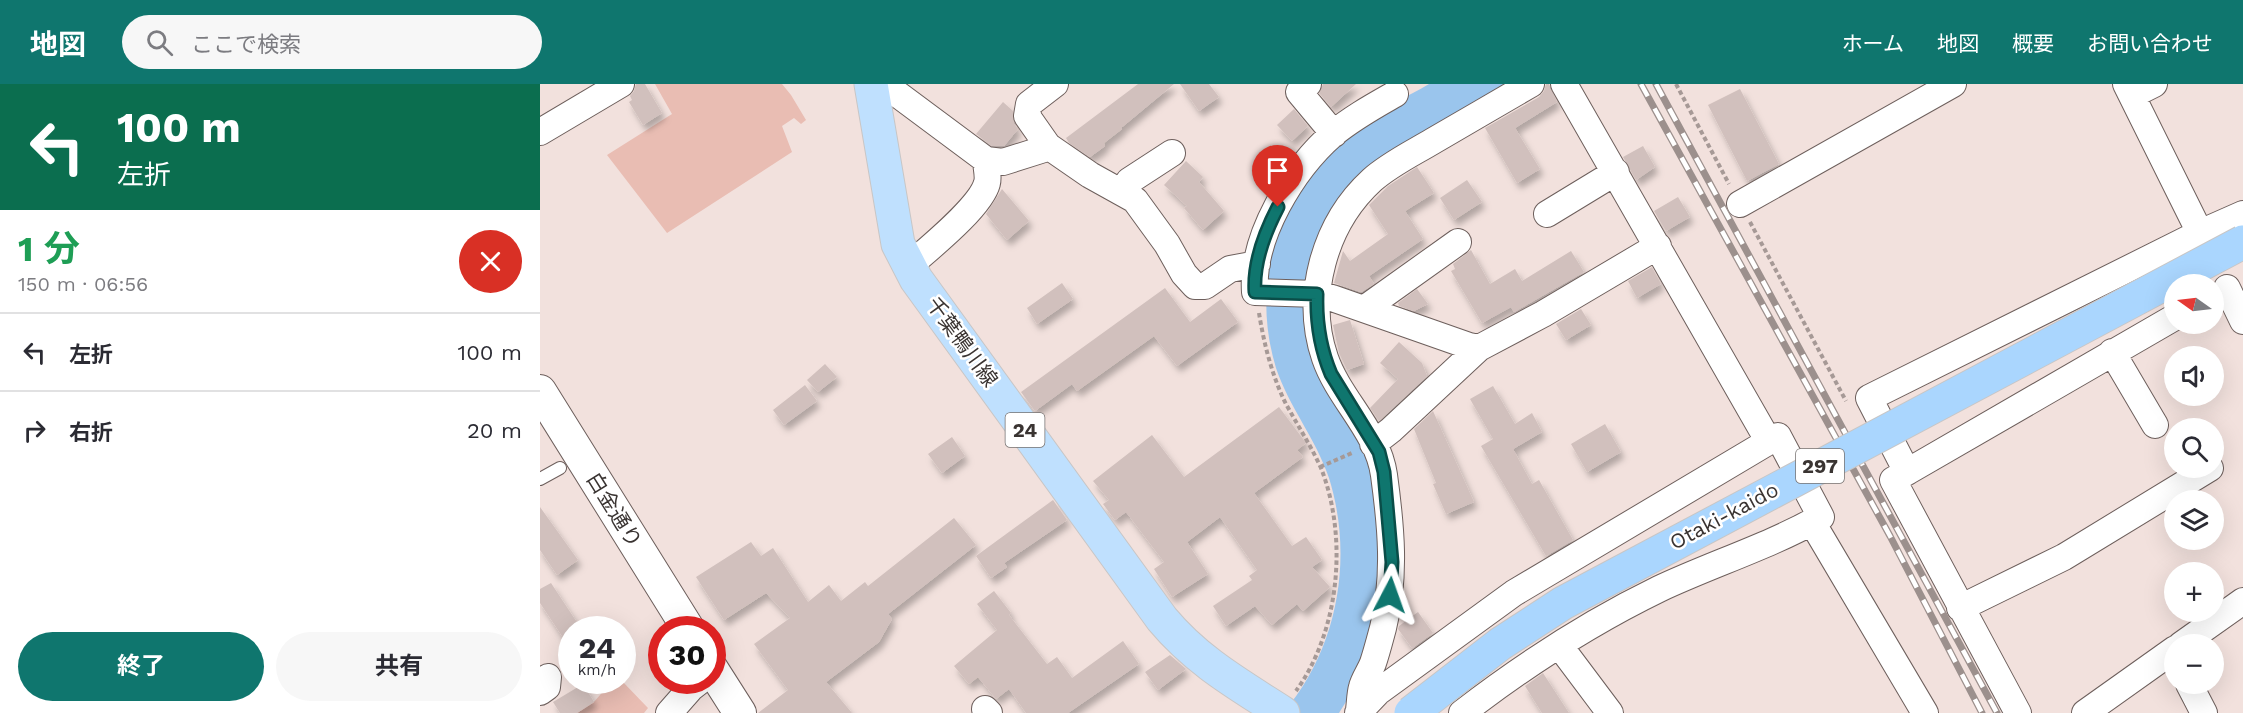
<!DOCTYPE html>
<html lang="ja">
<head>
<meta charset="utf-8">
<style>
	:root { --surface:#fff; --page:#f7f7f7; --text:#2b2b33; --muted:#7c7c81; --line:#e1e1e2; --accent:#0f766e }
	body { margin:0; font-family:"Work Sans","Noto Sans JP",sans-serif; background:var(--page); color:var(--text); height:100vh; display:flex; flex-direction:column; font-size:22px; white-space:nowrap }
	* { box-sizing:border-box; margin:0 }
	p { font-size:20px; color:var(--muted) }
	.icon { flex:none; width:33px; height:33px; fill:none; stroke:currentColor; stroke-width:2; stroke-linecap:round; stroke-linejoin:round }
	.map { position:relative; flex:1; overflow:hidden }
	.drawer { display:flex; flex-direction:column; background:var(--surface); width:540px }
	.drawer>* { flex:none }
	.top-card { background:#0b6e4f; color:#fff; overflow:hidden }
	.needle { width:39px; rotate:284deg }
	.buttons { position:absolute; left:1624px; top:190px; display:grid; gap:12px }
	.buttons a { display:grid; place-items:center; width:60px; height:60px; border-radius:50%; background:var(--surface); box-shadow:0 6px 24px #0002; font-size:30px }
	.speed { position:absolute; left:18px; top:532px; display:flex; gap:12px; font-size:30px; font-weight:700; text-align:center }
	.speed>* { display:grid; place-content:center; width:78px; height:78px; border-radius:50%; background:var(--surface); box-shadow:0 6px 24px #0002; line-height:1 }
	.speed small { font-size:15px; font-weight:400 }
	.speed .limit { border:9px solid #d22; background:#fff; color:#111 }
	.pin { position:absolute; display:grid; place-items:center; width:51px; height:51px; color:#fff; margin:-62px -26px; border-radius:50% 50% 50% 0; rotate:-45deg; box-shadow:0 0 6px #0007 }
	.pin .icon { rotate:45deg }
	.me { position:absolute; width:66px; margin:-33px; rotate:4deg; stroke-linejoin:round; filter:drop-shadow(0 0 4px #0008) }
	.turn { display:flex; align-items:center; gap:21px; height:126px; padding:0 18px; font-size:27px }
	.turn .icon { width:78px; height:78px; stroke-width:2.5 }
	.turn b { display:block; font-size:42px; line-height:51px }
	.round { display:grid; place-items:center; flex:none; width:63px; height:63px; border-radius:32px; background:var(--page) }
	.overview { display:flex; align-items:center; justify-content:space-between; height:102px; padding:0 18px }
	h1 { font-size:36px; font-weight:700; line-height:45px; color:#1e9e55 }
	.cta { display:flex; gap:12px; margin-top:auto; padding:12px 18px }
	.cta a { flex:1; height:69px; border-radius:36px; background:var(--accent); color:#fff; font-size:24px; font-weight:700; line-height:69px; text-align:center }
	.cta a+a { background:var(--page); color:var(--text) }
	ul { padding:0; list-style:none }
	li { display:flex; align-items:center; gap:18px; height:78px; padding:0 18px; border-top:2px solid var(--line) }
	li div { flex:1 }
	li b { display:block; font-size:22px }
	li em { font-style:normal }
	header { display:flex; align-items:center; gap:36px; box-sizing:border-box; height:84px; padding:0 30px; background:var(--accent); color:#fff }
	header strong { font-size:28px }
	nav { display:flex; gap:33px; margin-inline-start:auto; font-size:21px }
	.search { width:420px; height:54px; background:var(--page); display:flex; align-items:center; gap:15px; box-sizing:border-box; padding:0 21px; border-radius:33px; color:var(--muted); font-size:22px }
	main { display:flex; flex:1; min-height:0 }
	.map>svg:first-child { display:block }
	.green { fill:#e9bdb3 }
	.water { fill:#9ac5ed }
	.building { fill:#d1c0bd; filter:url(#shadow) }
	.lines { fill:none; stroke-linecap:round; stroke-linejoin:round }
	.service-casing { stroke:#6d5f5c; stroke-width:14 }
	.minor-casing { stroke:#6d5f5c; stroke-width:28 }
	.tertiary-casing { stroke:#6d5f5c; stroke-width:34 }
	.primary-casing { stroke:#c8c6c6; stroke-width:35 }
	.path { stroke:#a69996; stroke-width:4; stroke-dasharray:4.5 3; stroke-linecap:butt }
	.service { stroke:#fff; stroke-width:12 }
	.minor { stroke:#fff; stroke-width:26 }
	.tertiary { stroke:#fff; stroke-width:32 }
	.primary { stroke:#bfe0fe; stroke-width:33 }
	.rail-casing { stroke:#9c908d; stroke-width:7 }
	.rail { stroke:#fff; stroke-width:4.5; stroke-dasharray:14; stroke-linecap:butt }
	.trunk-bridge-casing { stroke:#c8c6c6; stroke-width:35; stroke-linecap:butt }
	.trunk-bridge { stroke:#aad6fe; stroke-width:33 }
	.route-casing { stroke:#0a4d48; stroke-width:15 }
	.route { stroke:#0f766e; stroke-width:10 }
	.labels { text-anchor:middle; stroke-width:5; stroke-linejoin:round; paint-order:stroke }
	.shield { fill:#fff; stroke:#757170; stroke-width:1.5 }
	.shield-label { font-size:20px; font-weight:bold; fill:#3a3432 }
	.street-label { font-size:21px; fill:#3a3432; stroke:#fff }
</style>
</head>
<body>
<header>
<strong>地図</strong>
<div class="search"><svg class="icon" aria-label="search" viewBox="0 0 24 24"><circle cx="10" cy="10" r="6"/><path d="M15 15l6 6"/></svg>ここで検索</div>
<nav><a>ホーム</a><a>地図</a><a>概要</a><a>お問い合わせ</a></nav>
</header>
<main>
<section class="drawer">
<div class="top-card">
<div class="turn"><svg class="icon" aria-label="left" viewBox="0 0 24 24"><path d="M17 20v-9H6M10 6l-5 5 5 5"/></svg><div><b>100 m</b>左折</div></div>
</div>
<div class="overview"><div><h1>1 分</h1><p>150 m · 06:56</p></div><a class="round" style="background:#d93025;color:#fff"><svg class="icon" aria-label="close" viewBox="0 0 24 24"><path d="M6 6l12 12M18 6L6 18"/></svg></a></div>
<ul>
<li><svg class="icon" aria-label="left" viewBox="0 0 24 24"><path d="M17 20v-9H6M10 6l-5 5 5 5"/></svg><div><b>左折</b></div><em>100 m</em></li>
<li><svg class="icon" aria-label="right" viewBox="0 0 24 24"><path d="M7 20v-9h11M14 6l5 5-5 5"/></svg><div><b>右折</b></div><em>20 m</em></li>
</ul>
<div class="cta"><a>終了</a><a>共有</a></div>
</section>
<div class="map">
<svg width="1703" height="629" viewBox="0 0 1703 629">
	<defs>
		<filter id="shadow"><feDropShadow dx="3.5" dy="6" stdDeviation="3" flood-color="#0004"/></filter>
	</defs>
	<rect width="100%" height="100%" fill="#f2e1dd"/>
	<!-- green -->
	<path class="green" d="M115 0H242L251 11 266 36 261 40 254 34 242 42 252 68 127 149 67 71 132 30Z
		M72 597H82L108 624 104 629H37L54 618Z"/>
	<!-- water -->
	<path class="water" d="M889 0H979L850 74 771 199 815 341 835 392 844 508 814 605 799 629H743C798 565 814 474 789 394 776 355 749 323 736 284 723 242 723 195 736 154 741 138 751 124 759 109 763 101 767 93 772 85 778 77 788 71 796 64 806 55 816 45 826 37 845 22 869 12 889 0Z"/>
	<!-- building -->
	<path class="building" d="M96 0H105L122 29 103 41 89 18 92 16 90 12 94 7Z
		M598 0H634L581 44 582 45 564 59 565 62 550 73 529 59 526 54Z
		M640 0H669L679 13 659 27Z
		M783 0H816L791 23 779 9Z
		M1006 0H1009L1017 18 975 44 1000 85 977 99 945 44 999 13 1004 7Z
		M1200 5 1239 80 1207 97 1168 21Z
		M463 18 473 27 474 40 478 45 464 62H452L436 50Z
		M754 25 768 42 752 57 737 41Z
		M1103 62 1115 83 1096 96 1083 73Z
		M646 77 663 93 659 98 684 127 663 146 644 124 647 122 624 101Z
		M877 83 894 109 865 127 883 155 829 192 834 200 821 208 794 199 803 167 810 177 848 150 829 121 848 102Z
		M927 96 942 118 914 136 900 114Z
		M462 105 489 137 467 156 446 130Z
		M1138 113 1150 133 1126 147 1114 127Z
		M931 166 950 200 975 185 982 197 1031 167 1044 188 974 228 971 223 942 239 911 187 915 185 913 180Z
		M1112 183 1121 200 1097 214 1088 197Z
		M522 199 533 215 497 240 487 224Z
		M625 204 650 238 681 215 698 238 637 282 614 252 537 307 532 300 495 327 481 308Z
		M877 205 888 220 874 227 859 222 858 219Z
		M1041 225 1051 241 1026 256 1016 240Z
		M810 236 824 280 807 286 799 269 793 241Z
		M859 258 882 279 887 292 839 337 830 324 858 295 840 279Z
		M285 280 297 293 278 308 267 296Z
		M265 301 277 317 244 341 233 326Z
		M953 302 975 340 992 329 1002 348 973 365 992 400 999 396 1033 456 1006 472 941 362 953 355 930 315Z
		M739 323 766 359 757 366 763 373 714 409 752 462 766 453 782 476 772 483 790 503 763 527 757 520 732 541 715 522 686 542 673 522 712 496 709 492 717 486 680 433 647 458 668 490 632 513 614 485 624 478 586 428 575 436 563 420 569 416 553 397 612 351 644 393Z
		M893 327 934 418 906 430 893 400 896 399 874 345Z
		M1065 340 1081 368 1047 388 1031 360Z
		M412 353 425 372 402 389 388 370Z
		M513 416 527 436 464 479 467 483 451 494 436 472Z
		M0 423 38 476 17 491 0 466Z
		M414 434 436 461 348 530 352 535 339 558 286 598 312 629H218L248 606 214 560 250 534 226 509 184 536 156 493 211 458 221 472 233 464 268 518 289 501 301 517 325 498 328 502Z
		M11 499 42 546H32V567L0 519V505Z
		M454 507 471 529 469 531 507 580 517 573 532 594 583 557 599 580 528 629H486L469 605 456 615 438 593 429 600 414 582 457 546 437 520Z
		M878 528 893 549 872 564 858 545 859 542Z
		M630 571 646 585 618 606 605 588Z
		M1003 589 1029 629H1002L985 602Z
		M43 600 54 618 37 629H20L13 618Z"/>
	<g class="lines">
		<defs>
			<path id="service" d="M0 395 20 384"/>
			<path id="minor" d="M340 0 356 9 446 76 463 78 504 65 508 62
				M515 0 489 20 487 32 508 62 550 91 595 116 627 160 644 190 655 202H665L690 185 717 180
				M768 0 759 8 794 50
				M1024 0 1229 358
				M1586 0 1660 149
				M855 10C834 22 812 34 793 50 753 85 711 153 715 208L777 210 792 214 929 262 939 264 1003 230 1118 162
				M1592 11 1614 0
				M0 48 81 0
				M583 108 589 97 632 69
				M1200 120 1413 0
				M1007 130 1076 88
				M369 182C388 165 441 123 447 99 449 92 446 83 446 76
				M1687 204 1703 237
				M824 225 918 158
				M1572 268 1615 341
				M833 360 851 346 939 264
				M1367 388 1329 314 1660 149 1703 130
				M1272 438 1385 629
				M1420 524 1524 473 1670 384
				M1019 561 1070 629
				M1641 561 1703 517
				M1649 600 1664 629
				M0 608 7 603 8 593
				M445 625 449 629
				M819 626C820 619 820 610 822 603 824 595 830 587 833 579 837 567 840 555 843 544 856 493 851 442 844 391 838 347 799 315 785 274 764 213 784 140 832 96 850 80 873 69 893 57 926 38 958 19 991 0
				M129 629 151 604 160 597
				M818 629 838 608 974 509 1238 352 1281 433C1230 462 1172 480 1119 505 1049 539 983 582 922 629
				M1478 629 1353 396 1635 233
				M1545 629 1635 565"/>
			<path id="tertiary" d="M0 307 149 546
				M172 585 200 629"/>
			<path id="primary" d="M331 0 358 160 376 195 622 535C657 577 698 600 743 629"/>
		</defs>
		<!-- service casing -->
		<use href="#service" class="service-casing"/>
		<!-- minor casing -->
		<use href="#minor" class="minor-casing"/>
		<!-- tertiary casing -->
		<use href="#tertiary" class="tertiary-casing"/>
		<!-- primary casing -->
		<use href="#primary" class="primary-casing"/>
		<!-- path -->
		<path class="path" d="M1136 0 1189 100
			M1210 138 1306 317
			M719 229C724 260 732 292 746 320 758 342 771 362 781 384 808 453 800 546 756 607
			M780 383 812 369"/>
		<!-- service -->
		<use href="#service" class="service"/>
		<!-- minor -->
		<use href="#minor" class="minor"/>
		<!-- tertiary -->
		<use href="#tertiary" class="tertiary"/>
		<!-- primary -->
		<use href="#primary" class="primary"/>
		<defs>
			<path id="rail" d="M1101 0 1350 452 1442 629
				M1116 0 1457 629"/>
		</defs>
		<!-- rail casing -->
		<use href="#rail" class="rail-casing"/>
		<!-- rail -->
		<use href="#rail" class="rail"/>
		<defs>
			<path id="trunk-bridge" d="M871 629 960 560 1023 519 1703 158"/>
		</defs>
		<!-- trunk-bridge casing -->
		<use href="#trunk-bridge" class="trunk-bridge-casing"/>
		<!-- trunk-bridge -->
		<use href="#trunk-bridge" class="trunk-bridge"/>
	</g>
	<g class="lines">
		<defs>
			<path id="route" d="M738 123C725 148 713 179 715 208L777 210C776 239 780 264 791 290L839 368 844 388 852 478 850 511"/>
		</defs>
		<!-- route casing -->
		<use href="#route" class="route-casing"/>
		<!-- route -->
		<use href="#route" class="route"/>
	</g>
	<g class="labels">
		<!-- shield labels -->
		<g class="shield">
			<rect x="465.5" y="329" width="39" height="34" rx="4.5"/>
			<rect x="1256" y="365" width="48" height="34" rx="4.5"/>
		</g>
		<g class="shield-label">
			<text x="485" y="353">24</text>
			<text x="1280" y="389">297</text>
		</g>
		<!-- street labels -->
		<g class="street-label">
			<text transform="translate(422 258) rotate(54)" y="7">千葉鴨川線</text>
			<text transform="translate(74 426) rotate(58)" y="7">白金通り</text>
			<text transform="translate(1184 432) rotate(-28)" y="7">Otaki-kaido</text>
		</g>
	</g>
</svg>
<div class="buttons">
<a><svg class="needle" viewBox="-14 -14 28 28"><path d="M0-13l5 13h-10z" fill="#e53935"/><path d="M0 13l5-13h-10z" fill="#7c7c81"/></svg></a>
<a><svg class="icon" aria-label="sound" viewBox="0 0 24 24"><path d="M4 9h4l5-4v14l-5-4H4zM17 9q2 3 0 6"/></svg></a>
<a><svg class="icon" aria-label="search" viewBox="0 0 24 24"><circle cx="10" cy="10" r="6"/><path d="M15 15l6 6"/></svg></a>
<a><svg class="icon" aria-label="layers" viewBox="0 0 24 24"><path d="M12 4l9 5-9 5-9-5zM3 14l9 5 9-5"/></svg></a>
<a>+</a>
<a>−</a>
</div>
<div class="speed"><div>24<small>km/h</small></div><div class="limit">30</div></div>
<div class="pin" style="left:738px;top:123px;background:#d93025"><svg class="icon" aria-label="arrive" viewBox="0 0 24 24"><path d="M6 21V4h12l-3 4 3 4H6"/></svg></div>
<svg class="me" style="left:850px;top:511px" viewBox="-20 -20 40 40"><path d="M0-17L14 15 0 8-14 15z" fill="#0f766e" stroke="#fff" stroke-width="4"/></svg>
</div>
</main>
</body>
</html>
